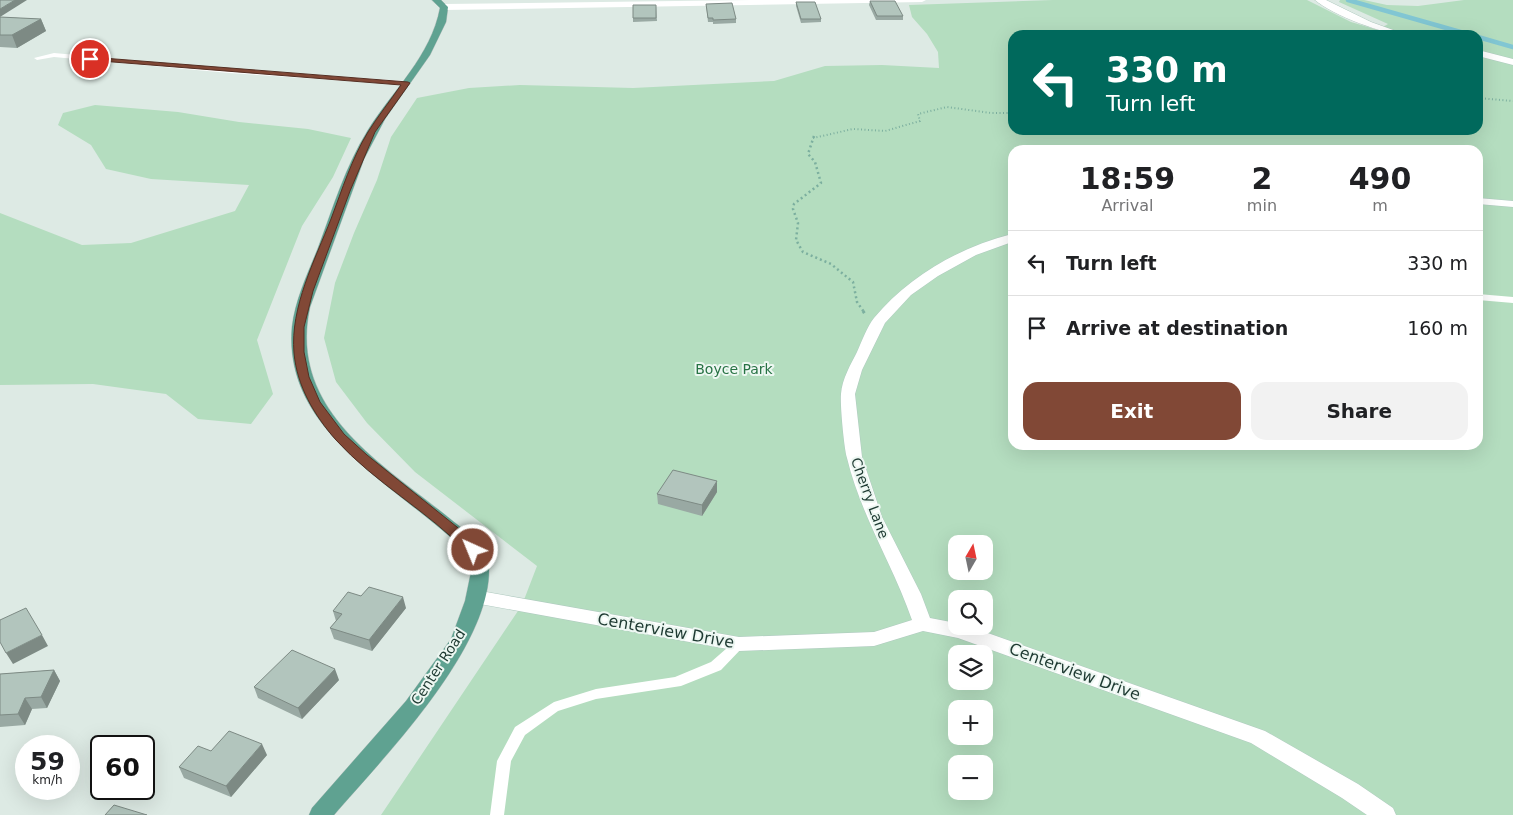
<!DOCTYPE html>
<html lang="en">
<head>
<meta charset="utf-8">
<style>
	:root { --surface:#fff; --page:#f2f2f2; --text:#202124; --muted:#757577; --line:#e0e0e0; --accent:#814836 }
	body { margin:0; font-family:"DejaVu Sans",sans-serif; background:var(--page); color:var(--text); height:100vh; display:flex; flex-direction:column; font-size:19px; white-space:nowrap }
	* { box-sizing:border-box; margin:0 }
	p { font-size:16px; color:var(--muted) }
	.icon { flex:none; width:28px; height:28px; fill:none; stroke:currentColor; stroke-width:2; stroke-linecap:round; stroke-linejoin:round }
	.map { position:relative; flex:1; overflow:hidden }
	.sheet { position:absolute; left:1008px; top:145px; width:475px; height:305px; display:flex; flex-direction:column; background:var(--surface); border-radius:15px; box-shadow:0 5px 20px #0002 }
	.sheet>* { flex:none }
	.top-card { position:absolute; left:1008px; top:30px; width:475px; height:105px; border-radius:15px; box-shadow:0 5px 20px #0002; background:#00695c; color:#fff; overflow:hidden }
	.needle { width:32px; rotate:9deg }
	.controls { position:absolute; left:948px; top:535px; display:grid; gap:10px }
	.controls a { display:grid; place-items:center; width:45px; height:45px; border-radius:10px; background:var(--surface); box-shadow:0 5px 20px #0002; font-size:25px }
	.speed { position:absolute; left:15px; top:735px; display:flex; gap:10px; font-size:25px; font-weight:700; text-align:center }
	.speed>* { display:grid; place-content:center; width:65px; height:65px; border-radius:50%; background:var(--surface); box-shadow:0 5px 20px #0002; line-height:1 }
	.speed small { font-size:12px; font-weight:400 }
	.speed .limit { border:2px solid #111; border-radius:8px; background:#fff; color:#111 }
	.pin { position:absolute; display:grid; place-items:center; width:42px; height:42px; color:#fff; margin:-21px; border:2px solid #fff; border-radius:50%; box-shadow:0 1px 5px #0007 }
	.me { position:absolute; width:55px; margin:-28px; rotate:316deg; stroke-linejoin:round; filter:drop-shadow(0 0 4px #0008) }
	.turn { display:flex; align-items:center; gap:18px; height:105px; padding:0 15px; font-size:22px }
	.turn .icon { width:65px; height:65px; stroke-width:2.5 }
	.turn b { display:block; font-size:35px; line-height:42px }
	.eta { display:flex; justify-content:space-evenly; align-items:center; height:85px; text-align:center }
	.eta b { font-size:30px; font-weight:700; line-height:35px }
	.primary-button { display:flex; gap:10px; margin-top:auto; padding:10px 15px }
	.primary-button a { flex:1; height:58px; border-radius:15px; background:var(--accent); color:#fff; font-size:20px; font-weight:700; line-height:58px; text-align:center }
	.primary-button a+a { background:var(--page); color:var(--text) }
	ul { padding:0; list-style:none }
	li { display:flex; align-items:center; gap:15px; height:65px; padding:0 15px; border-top:1px solid var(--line) }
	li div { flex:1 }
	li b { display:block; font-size:19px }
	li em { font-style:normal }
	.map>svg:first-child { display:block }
	.green { fill:#b4ddbf; fill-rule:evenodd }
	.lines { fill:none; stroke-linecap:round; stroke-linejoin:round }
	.stream { stroke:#81c6d3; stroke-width:4.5 }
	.secondary-casing { stroke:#b0cac0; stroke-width:1 }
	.primary-casing { stroke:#bcc4c2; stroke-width:1 }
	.path-far2 { stroke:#7caf9f; stroke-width:2; stroke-dasharray:1 2.5; stroke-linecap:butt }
	.path-far1 { stroke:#7caf9f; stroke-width:2.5; stroke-dasharray:2 3; stroke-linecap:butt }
	.path { stroke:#7caf9f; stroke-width:3; stroke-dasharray:2.5 4; stroke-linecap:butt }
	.lane { fill:#fff; fill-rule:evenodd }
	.street { fill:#fff; fill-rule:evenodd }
	.secondary { fill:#fff; fill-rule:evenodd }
	.primary { fill:#5fa291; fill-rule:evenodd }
	.wall { fill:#99a9a3 }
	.shaded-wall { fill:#7d8a84 }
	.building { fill:#b2c5bd; stroke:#7d8a84 }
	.route { fill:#814836; stroke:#542f23 }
	.labels { text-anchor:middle; stroke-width:4; stroke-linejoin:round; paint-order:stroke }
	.park-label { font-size:14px; fill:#277244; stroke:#edf7f2 }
	.street-label { font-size:14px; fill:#1e3a32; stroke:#edf7f2 }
	.near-street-label { font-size:16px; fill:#1e3a32; stroke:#edf7f2 }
</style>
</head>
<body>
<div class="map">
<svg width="1513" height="815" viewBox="0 0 1513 815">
	<rect width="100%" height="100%" fill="#ddeae4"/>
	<!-- green -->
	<path class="green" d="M1053 0H1307L1351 22 1378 30 1388 24 1339 2 1340 0H1364L1387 5 1418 6 1464 0H1513V815H381L522 605 537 566 415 472 367 423 336 382 324 338 335 283 354 233 377 180 391 137 417 98 469 88 520 85 633 88 774 81 825 66 882 65 939 68 938 52 927 34 912 17 909 5ZM1012 35H1478V130H1012ZM1012 150H1478V445H1012ZM956 544H984V571H956ZM956 599H984V626H956ZM956 654H984V681H956ZM956 709H984V736H956ZM956 764H984V791H956Z
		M95 105 178 112 239 122 308 129 351 138 333 177 302 226 257 340 273 394 251 424 198 419 166 394 93 384 0 385V213L82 245 131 243 235 211 249 185 151 179 106 169 91 145 58 125 63 113Z"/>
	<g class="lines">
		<!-- stream -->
		<path class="stream" d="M1348 0 1471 35
			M1478 37 1513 47"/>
		<defs>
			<path id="secondary" d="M1315 0H1326L1371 22 1407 35C1385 35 1332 15 1315 0Z
				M1478 50 1513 59V65L1478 56Z
				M1478 198 1513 201V207L1478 204Z
				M1012 234V242L976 255 938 276 911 295 885 323 862 370 855 394 862 457 882 517 921 594 930 618 956 623V626H968L1265 731 1358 784 1393 808 1396 815H1367L1342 798 1251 743 958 638 923 631 874 646 739 651 469 602 466 597 469 592 475 590 739 637 874 632 912 620C893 565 861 516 847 458 844 447 840 405 841 394 842 379 851 364 857 352 862 341 867 327 874 318 909 276 960 247 1012 234Z"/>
			<path id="primary" d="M432 0H441L448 7 446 22 430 55 385 119 364 159 310 307C287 412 385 465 454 522 468 533 489 549 489 569 490 649 384 757 334 815H309L312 808 406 701 451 639 465 601 471 572 469 559 459 545C395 484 283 432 292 327 295 300 308 273 318 248 333 208 345 167 368 130 393 90 431 56 440 8Z"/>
		</defs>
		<!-- secondary casing -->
		<use href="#secondary" class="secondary-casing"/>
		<!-- primary casing -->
		<use href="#primary" class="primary-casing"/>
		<!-- path-far2 -->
		<path class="path-far2" d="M1478 98 1513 101
			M813 138 853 129 885 131 920 121 918 114 947 107 991 113H1012"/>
		<!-- path-far1 -->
		<path class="path-far1" d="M814 136 808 154 815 162 821 183 794 204 793 209 798 223 796 240 803 252 831 264 853 282 857 302 864 312"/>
		<!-- path -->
		<path class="path" d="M863 311 865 314"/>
		<!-- lane -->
		<path class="lane" d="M54 53 229 69 406 81 409 83 406 85 229 73 54 57 37 60 34 58Z
			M1478 294 1513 297V303L1478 300Z
			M739 639 743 641 745 644 743 647 721 670 681 686 596 699 558 711 525 735 511 761 504 815H490L497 761 515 727 554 702 596 689 675 677 711 662 735 641Z"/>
		<!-- street -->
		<path class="street" d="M751 0H926L922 2 444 10 440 7 444 4Z"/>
		<!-- secondary -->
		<use href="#secondary" class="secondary"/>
		<!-- primary -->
		<use href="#primary" class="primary"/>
	</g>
	<!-- wall -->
	<path class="wall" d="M870 1 903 16V20H876L869 5Z
		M796 2 821 19V22L801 23 796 6Z
		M706 4 736 19V23L713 24V22H708Z
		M633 5H656L657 21 633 22Z
		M0 17 41 19 46 31 17 48 0 47Z
		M1243 445H1267L1265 449Z
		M717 492 702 516 658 504 657 494Z
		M406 608 372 651 334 639 330 628 336 621 333 611Z
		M54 670 60 681 47 708 32 709 25 725 0 727V674Z
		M339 680 302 719 258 698 254 687Z
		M267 755 231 797 184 778 179 767Z"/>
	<!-- shaded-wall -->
	<path class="shaded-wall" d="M15 0H27L0 17V9Z
		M41 19 46 31 17 48 12 35Z
		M717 481V492L702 516V505Z
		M403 597 406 608 372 651 369 640Z
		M42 635 48 646 13 664 6 653Z
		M335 669 339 680 302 719 298 708Z
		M54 670 60 681 47 708 41 697Z
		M25 698 32 709 25 725 18 714Z
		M262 744 267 755 231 797 226 786Z"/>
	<!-- building -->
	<path class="building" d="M0 0H15L0 9Z
		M870 1H895L903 16H877Z
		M796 2H815L821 19H801Z
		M732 3 736 19 713 20V18H708L706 4Z
		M633 5H656V18H633Z
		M0 17 41 19 12 35H0Z
		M673 470 717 481 702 505 657 494Z
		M369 587 403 597 369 640 330 628 342 614 333 611 348 592 361 596Z
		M26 608 42 635 6 653 0 642V620Z
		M292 650 335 669 298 708 254 687Z
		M54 670 41 697 25 698 18 714 0 715V674Z
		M229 731 262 744 226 786 179 767 198 746 211 751Z
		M114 805 147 815H105Z"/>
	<!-- route -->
	<path class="route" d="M90 57 408 82 410 83 375 132 350 191 313 291 304 327V352L309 377 320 402 344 434 367 455 462 531 479 550 477 553H468C428 511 375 483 336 440 314 415 297 386 294 353 290 307 315 260 331 219 342 190 352 158 368 132 378 116 390 101 401 85L88 60 86 59Z"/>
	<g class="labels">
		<!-- park labels -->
		<g class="park-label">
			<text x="734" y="374">Boyce Park</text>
		</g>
		<!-- street labels -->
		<g class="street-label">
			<text transform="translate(870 498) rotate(70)" y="5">Cherry Lane</text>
			<text transform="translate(438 667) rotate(-57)" y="5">Center Road</text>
		</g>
		<!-- near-street labels -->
		<g class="near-street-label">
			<text transform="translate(666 630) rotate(10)" y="6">Centerview Drive</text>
			<text transform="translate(1075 671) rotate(20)" y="6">Centerview Drive</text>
		</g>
	</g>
</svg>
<div class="controls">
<a><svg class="needle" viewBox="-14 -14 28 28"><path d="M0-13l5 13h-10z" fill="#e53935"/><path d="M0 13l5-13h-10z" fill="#757577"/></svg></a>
<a><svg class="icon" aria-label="search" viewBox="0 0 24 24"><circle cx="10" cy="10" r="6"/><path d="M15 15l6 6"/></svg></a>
<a><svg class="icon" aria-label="layers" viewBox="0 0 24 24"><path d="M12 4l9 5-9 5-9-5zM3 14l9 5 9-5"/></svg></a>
<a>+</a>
<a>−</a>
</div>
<div class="speed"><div>59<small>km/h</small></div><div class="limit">60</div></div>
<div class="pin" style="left:90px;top:59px;background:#d93025"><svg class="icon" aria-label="arrive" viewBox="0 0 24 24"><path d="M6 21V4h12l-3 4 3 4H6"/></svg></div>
<svg class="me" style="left:473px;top:550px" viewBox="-20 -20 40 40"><circle r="17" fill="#814836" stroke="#fff" stroke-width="3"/><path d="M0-11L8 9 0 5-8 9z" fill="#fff"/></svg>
<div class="top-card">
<div class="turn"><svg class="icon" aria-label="left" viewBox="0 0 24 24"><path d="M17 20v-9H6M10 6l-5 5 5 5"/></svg><div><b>330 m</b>Turn left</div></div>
</div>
<section class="sheet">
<div class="eta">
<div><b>18:59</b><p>Arrival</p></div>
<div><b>2</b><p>min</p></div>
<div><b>490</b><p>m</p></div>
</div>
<ul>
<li><svg class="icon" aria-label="left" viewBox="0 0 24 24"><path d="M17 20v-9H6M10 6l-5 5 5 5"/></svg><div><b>Turn left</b></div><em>330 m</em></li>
<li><svg class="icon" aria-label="arrive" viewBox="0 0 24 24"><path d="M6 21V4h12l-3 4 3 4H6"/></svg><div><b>Arrive at destination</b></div><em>160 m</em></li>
</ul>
<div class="primary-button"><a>Exit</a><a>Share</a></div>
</section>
</div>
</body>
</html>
